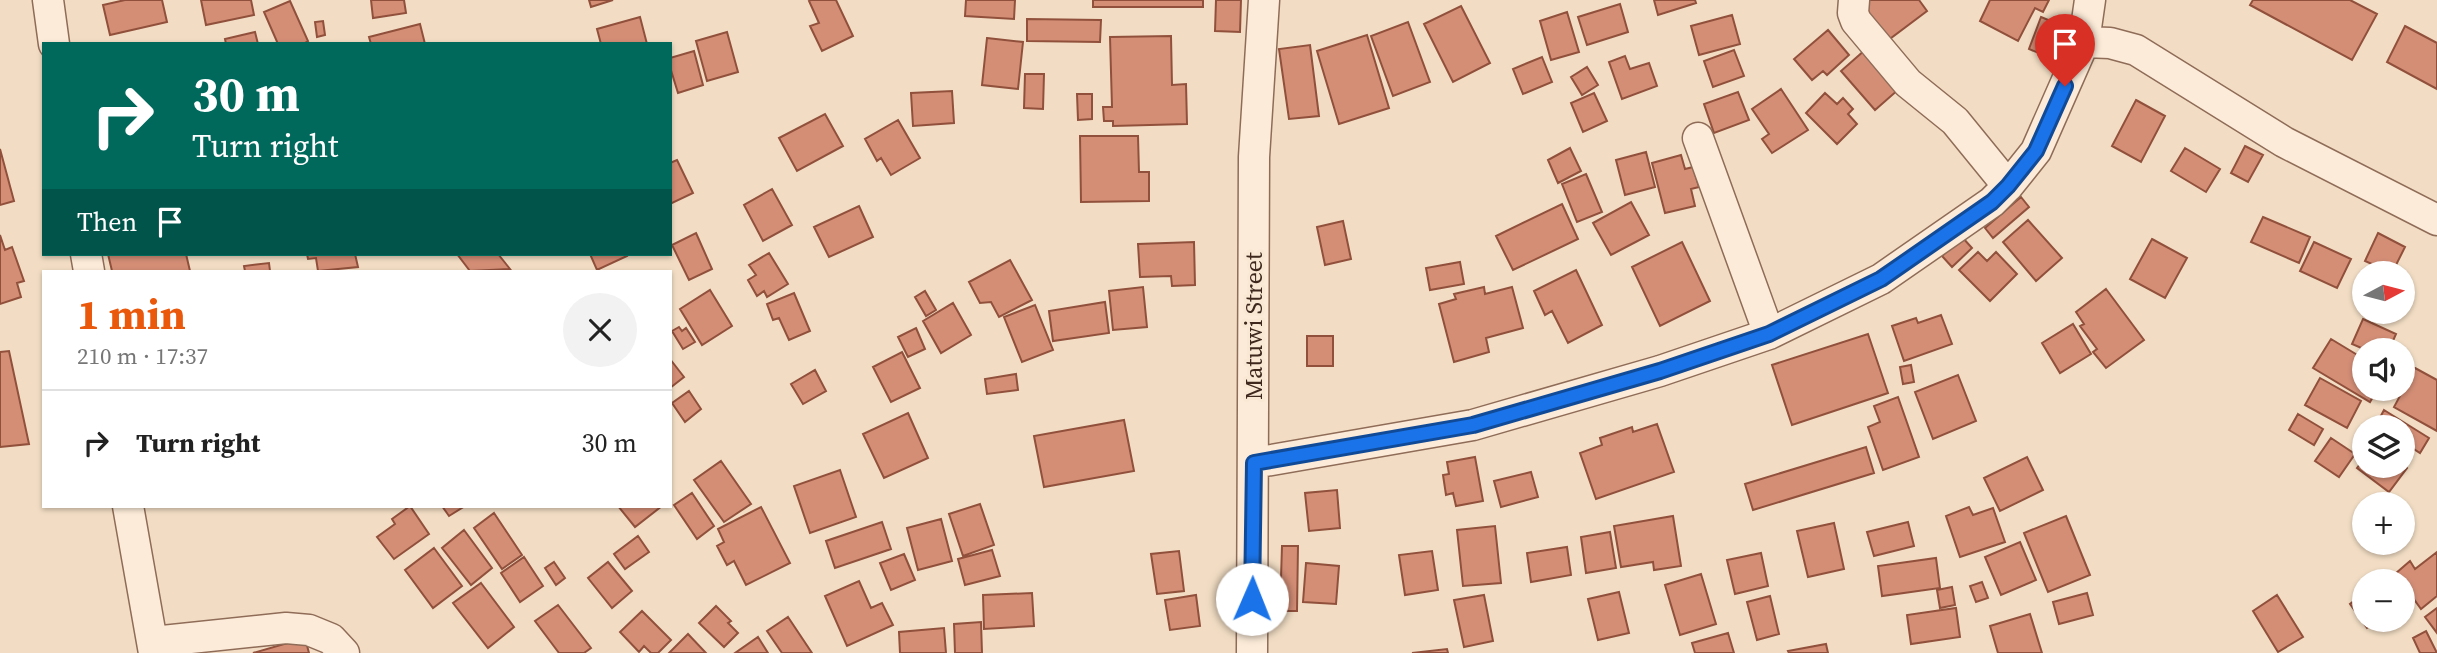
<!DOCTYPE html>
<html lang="en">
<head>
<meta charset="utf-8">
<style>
	:root { --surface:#fff; --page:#f2f2f2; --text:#222; --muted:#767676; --line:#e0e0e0; --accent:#ea580c }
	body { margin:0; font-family:"Source Serif 4",serif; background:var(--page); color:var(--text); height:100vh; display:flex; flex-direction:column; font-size:26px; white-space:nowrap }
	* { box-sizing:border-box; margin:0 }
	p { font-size:23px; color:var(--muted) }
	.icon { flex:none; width:38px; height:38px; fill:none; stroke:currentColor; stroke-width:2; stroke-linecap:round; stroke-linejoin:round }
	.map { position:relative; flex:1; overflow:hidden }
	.sheet { position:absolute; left:42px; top:270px; width:630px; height:238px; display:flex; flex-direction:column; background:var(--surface); border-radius:0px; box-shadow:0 2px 5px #0004 }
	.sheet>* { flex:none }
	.guide { position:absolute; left:42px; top:42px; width:630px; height:214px; border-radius:0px; box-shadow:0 2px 5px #0004; background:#00695c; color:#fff; overflow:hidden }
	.needle { width:46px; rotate:83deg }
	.tools { position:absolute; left:2352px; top:261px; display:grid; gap:14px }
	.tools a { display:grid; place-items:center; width:63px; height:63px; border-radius:50%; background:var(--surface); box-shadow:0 2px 5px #0004; font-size:35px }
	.pin { position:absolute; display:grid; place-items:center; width:60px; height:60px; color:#fff; margin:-72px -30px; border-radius:50% 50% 50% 0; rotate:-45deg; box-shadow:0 0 7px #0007 }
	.pin .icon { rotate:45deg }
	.me { position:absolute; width:77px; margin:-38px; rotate:1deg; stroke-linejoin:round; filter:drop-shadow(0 0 5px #0008) }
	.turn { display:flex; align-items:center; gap:24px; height:147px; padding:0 35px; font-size:32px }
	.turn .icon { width:91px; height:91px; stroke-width:2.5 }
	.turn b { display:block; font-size:49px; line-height:60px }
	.then { display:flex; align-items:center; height:66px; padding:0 35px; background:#0003; gap:14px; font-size:26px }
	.round { display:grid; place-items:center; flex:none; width:74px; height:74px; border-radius:37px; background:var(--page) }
	.overview { display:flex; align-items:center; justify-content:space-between; height:119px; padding:0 35px }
	h1 { font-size:42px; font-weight:700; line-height:52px; color:var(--accent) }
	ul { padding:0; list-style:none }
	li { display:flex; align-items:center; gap:21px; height:105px; padding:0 35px; border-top:2px solid var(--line) }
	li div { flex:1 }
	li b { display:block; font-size:26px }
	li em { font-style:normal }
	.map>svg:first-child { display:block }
	.building { fill:#d48e76; stroke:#91503b; stroke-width:2 }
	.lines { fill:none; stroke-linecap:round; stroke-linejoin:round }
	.street-casing { stroke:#8f6c58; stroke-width:33 }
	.street { stroke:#fcebd8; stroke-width:30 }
	.route-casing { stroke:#114b97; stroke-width:18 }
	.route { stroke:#1a73e8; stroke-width:12 }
	.labels { text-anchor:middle; stroke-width:6; stroke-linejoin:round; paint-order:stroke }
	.street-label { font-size:24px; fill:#3e281d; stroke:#f9e8d4 }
</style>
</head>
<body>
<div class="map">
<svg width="2437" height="653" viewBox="0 0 2437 653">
	<rect width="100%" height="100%" fill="#f2ddc4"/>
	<!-- building -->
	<path class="building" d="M125 0H162L167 22 110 35 103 5Z
		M201 0H251L254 15 206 25Z
		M371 0H404L406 13 373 18Z
		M589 0H613L591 7Z
		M811 0H836L853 36 822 51 810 26 819 23 809 1Z
		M966 0H1015L1014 19 965 16Z
		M1093 0H1203V7H1093Z
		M1216 0H1241L1240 32 1215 31Z
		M1654 0H1695L1696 3 1658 15Z
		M1867 0H1919L1927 11 1887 41 1860 5Z
		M1990 0H2049L2043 12 2035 8 2018 41 1980 21Z
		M2253 0H2350L2377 14 2352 60 2250 5Z
		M290 1 308 41 303 44H278L264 12Z
		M1620 4 1628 32 1587 45 1578 17Z
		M1461 6 1490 63 1453 82 1424 24Z
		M1567 12 1579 52 1551 60 1540 21Z
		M1732 15 1740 44 1699 55 1691 26Z
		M640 17 647 44H601L597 29Z
		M2041 17 2058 24 2046 56 2029 49Z
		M1027 19 1101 20 1100 42 1027 41Z
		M323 21 325 35 317 37 315 22Z
		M1408 22 1430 82 1393 96 1371 36Z
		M420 24 425 44H371L369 37Z
		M2405 26 2437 43V89L2387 62Z
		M1828 30 1849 55 1827 75 1823 71 1812 80 1794 59Z
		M255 32 258 44H226L225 39Z
		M727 32 738 72 707 81 696 41Z
		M1367 35 1389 108 1339 124 1317 51Z
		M1171 36 1172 85 1186 84 1187 124 1113 126V121H1104L1103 107H1112L1110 37Z
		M987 38 1023 42 1018 89 982 85Z
		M1310 45 1319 116 1289 119 1279 49Z
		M1734 50 1744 76 1713 87 1704 61Z
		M1865 50 1899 89 1875 110 1841 71Z
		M694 51 703 85 678 93 670 67V58Z
		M1625 56 1630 69 1649 63 1657 86 1622 99 1609 62Z
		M1542 57 1552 82 1523 94 1513 69Z
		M1587 67 1598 85 1582 95 1571 77Z
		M1025 74H1044L1043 109 1024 108Z
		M1781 89 1808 130 1772 153 1762 139 1769 134 1752 109Z
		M952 91 954 123 913 126 911 93Z
		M1738 92 1749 120 1714 133 1704 104Z
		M1594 93 1607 121 1583 132 1571 103Z
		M1825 93 1837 104 1843 98 1853 109 1848 114 1857 124 1837 144 1806 113Z
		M1077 94H1092V119L1078 120Z
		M2136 100 2165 116 2141 162 2112 146Z
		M825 114 843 146 797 171 779 138Z
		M898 120 920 158 891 175 881 158 877 161 865 139Z
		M1080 136H1138L1139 172H1149V201L1081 202Z
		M2245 146 2263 155 2248 182 2231 173Z
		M1570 148 1581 171 1558 183 1548 160Z
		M2185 148 2220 169 2206 192 2171 171Z
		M0 149 14 201 0 205Z
		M1646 152 1655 187 1625 195 1616 160Z
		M1681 155 1685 169 1693 167 1699 187 1691 189 1695 206 1665 213 1652 163Z
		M677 160 693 193 670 204V163Z
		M1586 174 1602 212 1577 222 1562 184Z
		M772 189 792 225 763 241 744 205Z
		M2021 197 2029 207 1993 238 1985 228Z
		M1631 202 1649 235 1611 255 1593 223Z
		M1562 204 1578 239 1513 270 1496 236Z
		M859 206 873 237 829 257 814 227Z
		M2263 217 2310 237 2299 263 2251 242Z
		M2028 220 2062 258 2036 281 2003 242Z
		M1343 221 1351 259 1325 265 1317 227Z
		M696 233 712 269 689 280 672 245Z
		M2378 233 2405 247 2392 273 2365 261Z
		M0 235 5 250 12 247 24 281 17 283 21 297 0 304Z
		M1962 237 1972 248 1952 267 1942 256Z
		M2152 239 2187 258 2165 298 2130 279Z
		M1194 242 1195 285 1172 286 1171 276 1140 277 1138 244Z
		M1682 242 1710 301 1660 326 1632 267Z
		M2314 242 2351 259 2337 288 2300 271Z
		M1978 252 1987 261 1996 252 2017 274 1990 301 1959 270Z
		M769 253 788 284 767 297 764 291 757 296 748 280 756 275 749 265Z
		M108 254H186L190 271H112Z
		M307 254H355L358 267 318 271 316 258 308 259Z
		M457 254H498L510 269 470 271Z
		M590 254H626L627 256 597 270Z
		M1010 260 1032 300 999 317 991 302 980 303 969 282Z
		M1460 262 1464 284 1430 290 1426 268Z
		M269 263 270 271H245L244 266Z
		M1576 270 1602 325 1568 343 1552 311 1545 315 1534 291Z
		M1143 287 1147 327 1113 330 1109 291Z
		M1484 287 1485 294 1512 287 1523 328 1486 338 1489 352 1454 362 1439 304 1456 299 1454 294Z
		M2106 289 2144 340 2106 368 2093 352 2097 349 2080 326 2084 324 2076 312Z
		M710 290 732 326 702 345 680 309Z
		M925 291 936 310 926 316 915 297Z
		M794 293 810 331 789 340 779 318 773 320 767 304Z
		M1105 302 1109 333 1053 341 1049 311Z
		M953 303 971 335 941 353 923 321Z
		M1035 305 1053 350 1022 362 1004 317Z
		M1941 315 1952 344 1904 361 1892 326 1916 318 1918 323Z
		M2363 319 2396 334 2389 350H2366L2352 344Z
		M2073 324 2091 354 2060 373 2042 343Z
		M679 327 682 331 686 328 695 342 683 349 672 331Z
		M916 328 925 349 908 357 898 337Z
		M1868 334 1888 393 1792 425 1772 365Z
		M1307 336H1333V366H1307Z
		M2331 339 2364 359V388H2378L2370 402 2313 368Z
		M9 351 29 444 0 447V352Z
		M902 352 920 388 891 402 873 367Z
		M670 359 684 377 670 388Z
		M1911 365 1914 382 1903 384 1900 367Z
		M2415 368 2437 380V431L2394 407Z
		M815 370 826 391 803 404 791 384Z
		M1016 374 1018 390 987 394 985 379Z
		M1958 375 1976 421 1933 439 1915 392Z
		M2320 378 2361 401 2347 428 2305 405Z
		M689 391 701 409 685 422 672 403Z
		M1898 397 1919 457 1883 470 1868 427 1880 422 1874 406Z
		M2384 410 2429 438 2420 453 2403 442V427L2376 425Z
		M908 413 928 458 884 478 863 434Z
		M2298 414 2323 429 2314 445 2289 430Z
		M1124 420 1134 471 1044 487 1034 436Z
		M1657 424 1674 472 1596 499 1580 453 1602 445 1600 438 1632 427 1633 432Z
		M2331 438 2355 454 2339 477 2315 461Z
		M1866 447 1874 473 1753 510 1745 484Z
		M1475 457 1483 501 1456 506 1453 493 1446 495 1443 475 1449 474 1447 462Z
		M2027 457 2043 490 2000 511 1984 478Z
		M2364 459V466L2403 464 2407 468 2389 492 2357 468Z
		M721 461 751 504 724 522 694 480Z
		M840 470 856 517 810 533 794 486Z
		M1531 472 1538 497 1501 507 1494 481Z
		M1337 490 1340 528 1309 531 1305 493Z
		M692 493 714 526 697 539 674 505Z
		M980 504 994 545 963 556 949 514Z
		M410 506 429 534 394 559 377 537 395 524 392 519Z
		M442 506H465L449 516Z
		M618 506H662L635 527Z
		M761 507 790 563 746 585 734 561 727 565 717 546 724 542 718 529Z
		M1969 507 1973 515 1993 508 2005 542 1960 557 1946 516Z
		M494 513 522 555 502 569 474 528Z
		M1673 516 1681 566 1654 570 1653 562 1621 567 1614 526Z
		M2066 516 2090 575 2048 592 2024 533Z
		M941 519 952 561 918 570 907 528Z
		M882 522 891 549 835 568 826 541Z
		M1908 522 1914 546 1874 556 1867 532Z
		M1834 523 1844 569 1808 577 1797 531Z
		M1495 526 1501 583 1463 586 1457 530Z
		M464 530 492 568 471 585 442 548Z
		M1610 532 1616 568 1586 573 1581 537Z
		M638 536 649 552 625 569 614 554Z
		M2020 542 2036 580 2001 595 1985 557Z
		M1282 546H1298L1297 611H1280Z
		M1567 547 1571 575 1531 582 1527 553Z
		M434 548 462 586 433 608 405 570Z
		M992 550 1000 576 965 585 958 559Z
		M1179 551 1184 591 1157 594 1151 554Z
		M1432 551 1438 590 1405 595 1399 555Z
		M2437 552V596L2421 609 2403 584V581H2400L2395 574 2410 561 2415 569Z
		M1761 553 1768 586 1735 594 1727 560Z
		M904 554 915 580 891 590 880 563Z
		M524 557 543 586 520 602 501 573Z
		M1936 558 1940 588 1882 596 1878 566Z
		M554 562 565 578 556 585 545 568Z
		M608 562 632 591 612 608 588 578Z
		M1306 563 1339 566 1336 604 1303 602Z
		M1701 574 1716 624 1680 635 1665 585Z
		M859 581 871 608 882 603 893 625 847 646 825 596Z
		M1982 582 1988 598 1976 602 1970 586Z
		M481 583 514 627 488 648 453 603Z
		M1952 587 1955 605 1940 608 1937 590Z
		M1619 592 1629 633 1598 640 1588 599Z
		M1032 593 1034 626 984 629 983 595Z
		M2087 593 2093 615 2059 624 2053 602Z
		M2364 593V620H2379L2367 628 2350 604Z
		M1196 595 1200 626 1170 630 1165 600Z
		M1484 595 1493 641 1464 647 1454 600Z
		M2277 595 2303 637 2278 652 2253 611Z
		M1770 596 1779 634 1757 640 1747 602Z
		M558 605 591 648 584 653H559L535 621Z
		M716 606 731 621 728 623 738 633 724 647 699 623Z
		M1956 608 1960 637 1911 644 1907 615Z
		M2437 608V633L2425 617Z
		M642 611 671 640 658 653H651L644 646 639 652 620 632Z
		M2030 614 2042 653H1998L1990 626Z
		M788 617 812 653H782L767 631Z
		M981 622 982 653H955L954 624Z
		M944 628 946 653H900L899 632Z
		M2426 631 2437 653H2420L2413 638Z
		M1728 633 1734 653H1695L1692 643Z
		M688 634 706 653H669Z
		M758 637 768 653H735Z
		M305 638 309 653H253Z
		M1826 644 1828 653H1789L1788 651Z
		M1447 649 1448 653H1412Z"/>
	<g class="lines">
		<defs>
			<path id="street" d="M48 0 54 44
				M1854 0 1853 13 1856 21 1908 83 1955 121 2008 186
				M2084 42 2110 43 2136 50 2284 142 2437 220
				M1698 138 1769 334
				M86 254 89 271
				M1254 463 1473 425 1660 371 1769 334 1881 279 1992 202 2008 186 2036 151 2084 42 2090 0
				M128 506 154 653
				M153 642 286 628 309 630 331 639 344 653
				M1252 653 1254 157 1264 0"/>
		</defs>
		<!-- street casing -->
		<use href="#street" class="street-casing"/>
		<!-- street -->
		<use href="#street" class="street"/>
	</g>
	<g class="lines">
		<defs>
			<path id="route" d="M1252 599 1254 463 1473 425 1660 371 1769 334 1881 279 1992 202 2008 186 2036 151 2065 86"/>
		</defs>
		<!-- route casing -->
		<use href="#route" class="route-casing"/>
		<!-- route -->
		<use href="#route" class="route"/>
	</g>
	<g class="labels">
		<!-- street labels -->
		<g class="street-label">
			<text transform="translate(1254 326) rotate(-90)" y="8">Matuwi Street</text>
		</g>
	</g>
</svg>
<div class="tools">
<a><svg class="needle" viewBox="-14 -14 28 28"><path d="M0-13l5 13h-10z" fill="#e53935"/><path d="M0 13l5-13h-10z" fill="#767676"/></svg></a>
<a><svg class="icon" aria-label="sound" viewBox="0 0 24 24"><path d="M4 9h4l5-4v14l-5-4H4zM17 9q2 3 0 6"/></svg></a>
<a><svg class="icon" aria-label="layers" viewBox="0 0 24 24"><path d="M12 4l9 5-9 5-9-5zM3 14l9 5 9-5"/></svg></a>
<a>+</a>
<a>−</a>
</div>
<div class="pin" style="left:2065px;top:86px;background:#d93025"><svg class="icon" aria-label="arrive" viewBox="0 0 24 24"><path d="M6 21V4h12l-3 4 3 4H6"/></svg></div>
<svg class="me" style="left:1252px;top:599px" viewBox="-20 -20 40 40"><circle r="19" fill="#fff"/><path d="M0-13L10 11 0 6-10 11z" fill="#1a73e8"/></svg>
<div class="guide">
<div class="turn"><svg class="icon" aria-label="right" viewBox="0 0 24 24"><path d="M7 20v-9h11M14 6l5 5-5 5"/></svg><div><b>30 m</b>Turn right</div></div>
<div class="then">Then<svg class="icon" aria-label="arrive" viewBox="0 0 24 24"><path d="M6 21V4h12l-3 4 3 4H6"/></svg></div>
</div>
<section class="sheet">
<div class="overview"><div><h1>1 min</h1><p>210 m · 17:37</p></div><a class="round"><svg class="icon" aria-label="close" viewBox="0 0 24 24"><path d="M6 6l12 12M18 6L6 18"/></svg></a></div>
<ul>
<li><svg class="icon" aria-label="right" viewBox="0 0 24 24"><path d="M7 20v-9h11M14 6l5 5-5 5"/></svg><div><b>Turn right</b></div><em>30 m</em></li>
</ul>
</section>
</div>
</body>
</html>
